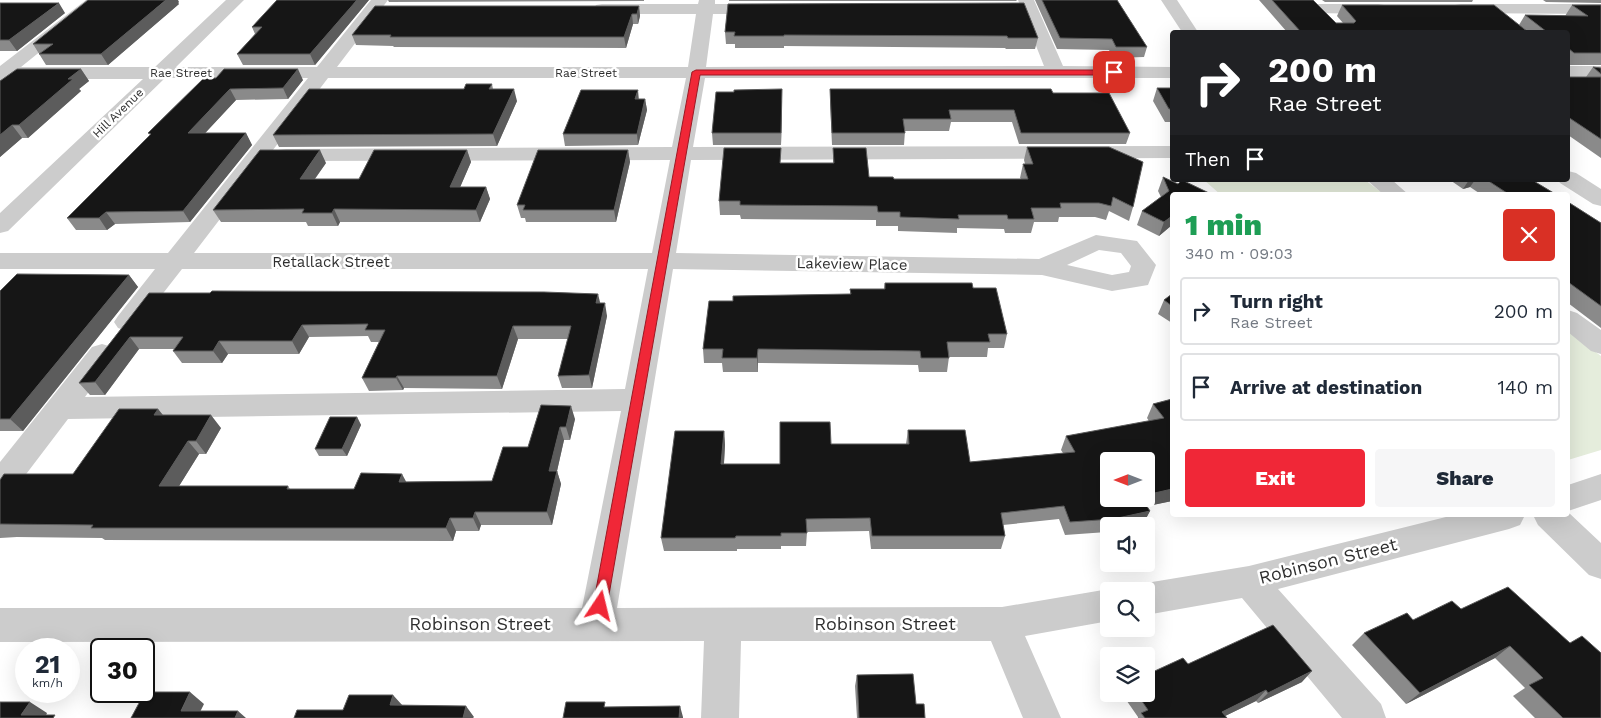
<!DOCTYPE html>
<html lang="en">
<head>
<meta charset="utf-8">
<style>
	:root { --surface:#fff; --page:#f6f6f7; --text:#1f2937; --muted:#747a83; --line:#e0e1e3; --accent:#f02737 }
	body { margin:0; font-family:"Work Sans",sans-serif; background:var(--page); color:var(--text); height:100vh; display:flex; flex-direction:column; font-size:19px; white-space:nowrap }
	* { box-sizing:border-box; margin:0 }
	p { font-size:16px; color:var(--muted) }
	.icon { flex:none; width:28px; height:28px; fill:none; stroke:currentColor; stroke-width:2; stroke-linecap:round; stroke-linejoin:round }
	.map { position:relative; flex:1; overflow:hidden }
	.drawer { position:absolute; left:1170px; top:192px; width:400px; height:325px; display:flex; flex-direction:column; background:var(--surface); border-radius:5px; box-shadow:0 5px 20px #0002 }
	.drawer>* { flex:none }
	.guide { position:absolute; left:1170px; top:30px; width:400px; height:152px; border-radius:5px; box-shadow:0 5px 20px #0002; background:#202124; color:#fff; overflow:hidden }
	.needle { width:32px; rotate:270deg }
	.buttons { position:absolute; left:1100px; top:452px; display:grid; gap:10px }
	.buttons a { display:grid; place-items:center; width:55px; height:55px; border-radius:5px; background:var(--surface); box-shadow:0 5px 20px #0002; font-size:25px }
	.speed { position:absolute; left:15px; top:638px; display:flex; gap:10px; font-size:25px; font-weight:700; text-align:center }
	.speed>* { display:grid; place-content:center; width:65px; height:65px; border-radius:50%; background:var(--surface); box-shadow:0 5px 20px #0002; line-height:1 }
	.speed small { font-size:12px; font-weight:400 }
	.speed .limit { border:2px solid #111; border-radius:8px; background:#fff; color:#111 }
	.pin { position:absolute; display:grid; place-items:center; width:42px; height:42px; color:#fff; margin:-21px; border-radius:10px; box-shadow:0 2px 8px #0006 }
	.me { position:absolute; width:55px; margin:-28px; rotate:10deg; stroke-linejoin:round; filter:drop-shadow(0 0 4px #0008) }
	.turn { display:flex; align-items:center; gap:18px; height:105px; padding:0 15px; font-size:22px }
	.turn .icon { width:65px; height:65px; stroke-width:2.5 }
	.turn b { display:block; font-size:35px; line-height:42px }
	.then { display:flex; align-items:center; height:48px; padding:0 15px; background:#0003; gap:10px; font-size:19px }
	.round { display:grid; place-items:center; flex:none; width:52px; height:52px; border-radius:5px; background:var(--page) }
	.overview { display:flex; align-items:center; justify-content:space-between; height:85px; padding:0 15px }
	h1 { font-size:30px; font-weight:800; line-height:38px; color:#1e9e55 }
	.button { display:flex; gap:10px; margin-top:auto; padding:10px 15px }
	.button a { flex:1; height:58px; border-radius:5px; background:var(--accent); color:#fff; font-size:20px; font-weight:800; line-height:58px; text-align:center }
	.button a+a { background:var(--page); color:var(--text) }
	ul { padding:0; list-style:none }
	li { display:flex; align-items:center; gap:15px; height:68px; margin:0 10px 8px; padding:0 5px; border:2px solid var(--line); border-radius:5px }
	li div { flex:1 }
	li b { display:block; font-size:19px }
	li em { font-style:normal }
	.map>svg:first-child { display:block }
	.green { fill:#e5eddc }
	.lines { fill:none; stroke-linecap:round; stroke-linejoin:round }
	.minor { fill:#ccc; fill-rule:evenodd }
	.wall { fill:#8a8a8a }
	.shaded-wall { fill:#5c5c5c }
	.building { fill:#161616; stroke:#5c5c5c }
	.route { fill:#f02737; stroke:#9c1924 }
	.labels { text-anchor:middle; stroke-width:5; stroke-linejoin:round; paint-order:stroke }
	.far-street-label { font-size:12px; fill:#2f2f2f; stroke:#fff }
	.street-label { font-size:15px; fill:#2f2f2f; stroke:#fff }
	.near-street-label { font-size:18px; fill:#2f2f2f; stroke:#fff }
</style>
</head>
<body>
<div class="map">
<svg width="1601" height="718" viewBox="0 0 1601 718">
	<rect width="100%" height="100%" fill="#fff"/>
	<!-- green -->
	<path class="green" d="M1204 180H1365L1385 195H1221Z
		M1568 331 1601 356V450L1568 460Z"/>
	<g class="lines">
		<!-- minor -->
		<path class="minor" d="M86 0H104L21 67H155L226 0H244L176 67H317L371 0H388L337 67H688L696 14H602L596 13 594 9 596 5 602 4H698L699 0H715V4H764L770 5 772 9 770 13 764 14H713L706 67 1044 66 1018 0H1034L1063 66 1172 67V78H705L693 147 1172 146V158L691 160 676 253 1039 259 1096 235 1137 241 1156 265 1148 285 1112 291 1042 275 673 269 617 608 1002 607 1109 589 1115 591H1109V621L1025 636 1061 718H1023L991 641H741L739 718H701L704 641 0 642V608H582L621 411 68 419 11 494 0 498V462L92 347 102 344 112 347 116 354 85 397 625 389 648 269H182L136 328 127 331 118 328 114 322 118 316 155 269H0V253H168L308 78H165L8 231 0 233V213L143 79H7L0 81V66ZM328 78H686L672 147 286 149 278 150 275 155 278 160 286 161 670 160 652 253H194ZM1099 250 1121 253 1131 266 1129 272 1112 275 1067 265Z
			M1161 0H1177L1198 32H1182Z
			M1319 4H1378L1384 5 1386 9 1384 13 1378 14 1313 13 1311 9 1313 5Z
			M1461 4H1601V14L1455 13 1453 9 1455 5Z
			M1568 66H1601V78L1568 77Z
			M1568 171 1576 173 1601 189V206L1593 204 1560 183 1558 180H1568Z
			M1367 180H1392L1409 195H1384Z
			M1568 310 1577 313 1601 330V354L1591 351 1568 332Z
			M1601 474V500L1568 511V485Z
			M1568 512 1601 543V579L1589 575 1538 525 1533 515H1568Z
			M1454 515H1525L1520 525 1509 529 1278 589 1381 704 1386 718H1342L1242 598 1146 615V591H1132L1134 588 1146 583 1249 566Z"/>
	</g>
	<!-- wall -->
	<path class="wall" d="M369 0 315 65H243L237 54 255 34 252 27Z
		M388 0H644V1L389 2Z
		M729 0H1017L1016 1H729Z
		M1035 0H1117L1147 47 1144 57 1113 58 1109 50 1057 49Z
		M1259 0H1313L1336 23H1343L1337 16 1342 5 1519 25 1525 15 1565 16 1572 5H1601V65H1568V32H1287Z
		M1322 0H1473L1472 2H1325Z
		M1543 0H1601V3L1546 2Z
		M179 2 178 3 179 4 108 65H46L33 44Z
		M0 3 65 13 17 51H0Z
		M728 4 1038 38 1035 49H1006L1005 48 784 46V48H735V44H726L725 32Z
		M639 6 640 16 638 24H633L626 48 394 47 393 46 356 45 352 35Z
		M1593 67 1601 68V158L1568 135V77H1586Z
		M81 69 89 81 79 89 81 91 28 138H22L0 157V81Z
		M204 78 303 80 288 99 236 100 205 133H246L252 145 190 222 115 224 107 230H76L67 218 150 135 148 133Z
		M492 84 493 89 517 101 497 146 279 147 273 135 464 89Z
		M1157 88H1172V122H1165L1153 101Z
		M830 89 1053 93 1130 133 1126 144H1019L1012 122H951L949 131H905L904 145H832L830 101Z
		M639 99H645L647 110 638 145 565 146 563 134Z
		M782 101 781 145H713L712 133Z
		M1027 147 1133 207 1129 221 1109 211 1106 220 1095 217H1059L1058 222H1034L1031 233H1005L1004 229 957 228V233L898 231V226H876V220L741 219 740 215H720L719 201 833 163V148L869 177 894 179H1021L1020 178 1023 164H1025L1024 160Z
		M467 150 471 162 460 187H486L490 199 480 222H340L338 226H308L306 222H221L213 210 326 163 315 179H359Z
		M628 150 630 162 616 222H526L525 218H521L517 205Z
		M1163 177 1178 184 1209 193 1208 195H1172V225L1159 236 1137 225 1142 211 1161 197 1158 191Z
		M1450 180H1532L1557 195H1482L1470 187 1463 189Z
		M1568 202 1601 223V328L1568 303Z
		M129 275 138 287 23 431H0V291Z
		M885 283 973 288 1007 334 1004 348H988L987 357H949L947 372H919L918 365 758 363V372H723L722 363H704L703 349 733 301 850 294V289H884Z
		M149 293 600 303 607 316 592 388H562L558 376 568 339H518L502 389 404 388 403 390 369 391 362 378 379 342H371L368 336 309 337 299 354H228L222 363H182L173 351 174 349H139L105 395H90L79 383Z
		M1172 294V323L1158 314 1164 300Z
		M1172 399V501L1147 506 1150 511 1143 524 1134 526H1109V531L1107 532 1065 535 1059 519 1003 525 1005 536 1001 549H871L869 531 807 532 806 546H781V549H737V551H664L661 538 724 431 725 445 724 464H780L831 444H906L908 430 970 462 1063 453 1061 450 1066 436 1149 421 1147 418 1153 404Z
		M541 405 575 419 570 440H564L557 471 561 484 552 525H481L479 531H456L453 541 105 540 102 538 17 537 0 538V480L73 474 158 409 163 415 221 428 206 454H199L179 486H288L290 489H354L407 482 492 481 528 447Z
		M357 417 361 425 347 456H319L315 449Z
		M1461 609 1570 643 1601 718H1535L1513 696 1525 688 1495 658 1406 704 1352 645 1364 633 1413 620Z
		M1188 664 1302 682 1258 703 1256 701 1225 716 1227 718H1138V717L1122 694H1146Z
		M857 675 916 704 925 718H857L855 686Z"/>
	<!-- shaded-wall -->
	<path class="shaded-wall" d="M166 0H178L179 2 178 3 179 4 108 65 101 54Z
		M357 0H369L315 65 310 54Z
		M59 3 65 13 17 51 9 40Z
		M639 6 640 16 638 24 637 14Z
		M632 14 633 24 626 48 624 37Z
		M81 69 89 81 79 89 81 91 28 138 19 125 68 79Z
		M298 69 303 80 288 99 283 88Z
		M230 89 236 100 195 144 188 133Z
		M514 89 517 101 497 146 493 134Z
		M782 89V101L781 145V133Z
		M638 90 639 101 635 99Z
		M645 99 647 110 638 145 637 134Z
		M12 125 22 138 0 157V135Z
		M246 133 252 145 190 222 183 211Z
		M320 150 326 163 306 191 300 179Z
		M467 150 471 162 455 199 450 187Z
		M628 150 630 162 616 222 614 210Z
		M1469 180H1475L1470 187 1463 189Z
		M486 187 490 199 480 222 476 210Z
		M334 209 340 222 338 226 332 213Z
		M106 212 115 224 107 230 99 218Z
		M1172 216V225L1159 236 1164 222Z
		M129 275 138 287 23 431 10 419Z
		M598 294 601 306 596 303Z
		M605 303 607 316 592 388 589 375Z
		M302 325 309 337 299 354 292 341Z
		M513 326 518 339 502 389 497 376Z
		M130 337 139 349 105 395 95 382Z
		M219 341 228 354 222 363 213 351Z
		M758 349V372L757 358Z
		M397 376 404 388 403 390 396 378Z
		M571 406 575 419 570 440 566 427Z
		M158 409 169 423 154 415Z
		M211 415 221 428 206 454 196 441Z
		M357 417 361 425 347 456 342 449Z
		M560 427 564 440 557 471 561 484 552 525 547 512 549 471Z
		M724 431 725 445 723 478 721 464Z
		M188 441 199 454 171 499 159 486Z
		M402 474 409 487 399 482Z
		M1172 489V501L1134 509 1139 499H1146V495Z
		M1150 511 1143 524 1134 526H1109L1113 519Z
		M475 512 481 525 479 531 473 518Z
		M450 518 456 531 453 541 446 528Z
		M1510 646 1495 658 1406 704 1420 693Z
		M1312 671 1302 682 1258 703 1268 693Z
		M1266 690 1256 701 1221 718 1222 712Z
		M190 692 204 704 197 718 181 711Z
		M393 695 403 706 390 705Z
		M30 702 47 713 45 718 21 715Z
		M466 706 474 717 473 718H463Z
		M680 706 683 717V718H679Z
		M238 711 246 718H235Z"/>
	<!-- building -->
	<path class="building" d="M88 0H166L101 54H39L53 44H33Z
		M277 0H357L310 54H237L262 27H252Z
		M1042 0H1117L1147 47H1116L1112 39 1060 38Z
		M1272 0H1313L1336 23H1354L1356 21 1342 5H1494L1528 32H1301Z
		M0 3H59L9 40H0Z
		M1024 3 1038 38H1008L1007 36 784 35V36H734L735 32H725L728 4Z
		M1572 5H1601V53H1574L1568 48V32H1547L1525 15 1588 16Z
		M375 6H639L637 14H632L624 37H390L391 35H352Z
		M1593 67 1601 68V74Z
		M17 69H81L68 79H73L19 125H12L0 135V81Z
		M224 69H298L283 88 230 89 188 133H246L183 211 106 212 99 218H67L151 134 148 133 204 78H216Z
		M1568 77H1601V139L1568 117Z
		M466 84H492L489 89H514L493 134 273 135 309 89H464Z
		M1157 88H1172V109H1169Z
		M782 89 781 133H712L716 92H734V90Z
		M830 89H1051L1053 93H1109L1130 133H1021L1014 110H949L951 119H903L905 133H832Z
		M581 90H638L635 99H645L637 134H563Z
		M1027 147H1109L1143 162 1133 207 1113 197 1111 206 1099 203H1060L1061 208H1031L1034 219H1008L1007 215H958L959 219 900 217V212H878L877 206 740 205V201H719L724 148H781L780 163H834L833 148H866L869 177H893L894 179H1028L1023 164H1033Z
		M260 150H320L300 179H359L374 150H467L450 187H486L476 210 334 209 332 213H302L304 209 213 210Z
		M538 150H628L614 210H523L525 205H517Z
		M1163 177 1178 184 1182 180 1209 193 1206 195H1172V216L1164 222 1142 211 1169 191Z
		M1487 180H1532L1557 195H1510Z
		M1568 202 1601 223V306L1568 282Z
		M17 274 129 275 10 419H0V291Z
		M885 283H972L973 288H996L1007 334H988L990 342H947L949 358H921L920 351 758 349 757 358H722L723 349H703L709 301H733V296L851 294 850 289H885Z
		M212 291 544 292 598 294 596 303H605L589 375 558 376 571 326H513L497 376H397L396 378H362L385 330H365L368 324 302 325 292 341H219L213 351H173L183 337H130L95 382 79 383 149 293H210Z
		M1172 294V306L1164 300Z
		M1172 399V489L1146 495V461H1109V499H1142L1150 511 1113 519 1070 522 1064 506 1001 513 1005 536H872L870 518 806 519 807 533H781V536H736L735 538H661L675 431H724L721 464H780V422H830L831 444H909L908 430H965L970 462 1075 452 1066 436 1164 418 1153 404Z
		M541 405 571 406 566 427H560L549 471H557L547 512H475L473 518H450L446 528H91L93 525 0 524V480L4 474H73L119 409H158L154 415H211L196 441H188L159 486H288L287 489H354L361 473 402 474 399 482 492 481 503 447H528Z
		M330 417H357L342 449H315Z
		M1508 587 1570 643 1582 636 1601 653V718H1563L1529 685 1543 678 1510 646 1420 693 1364 633 1407 613 1413 620 1452 601 1461 609Z
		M1273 625 1312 671 1268 693 1266 690 1222 712 1227 718H1145L1141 713 1148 710 1137 694H1146V675L1183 658 1188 664Z
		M913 674 916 704H924L925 718H859L857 675Z
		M145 692H190L181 711H238L235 718H131Z
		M349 695H393L390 705 466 706 463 718H294L297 710H343Z
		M0 702H30L21 715H55L53 718H0Z
		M566 702H605L604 707 680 706 679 718H563Z"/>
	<!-- route -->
	<path class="route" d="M696 70H1114L1118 72 1114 75H700L607 606 605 610 600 612 595 610 593 606 692 72Z"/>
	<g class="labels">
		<!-- far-street labels -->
		<g class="far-street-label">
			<text x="181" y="77">Rae Street</text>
			<text x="586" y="77">Rae Street</text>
			<text transform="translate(118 113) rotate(-44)" y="4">Hill Avenue</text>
		</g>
		<!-- street labels -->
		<g class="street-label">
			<text x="331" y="267">Retallack Street</text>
			<text transform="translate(852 264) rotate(1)" y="5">Lakeview Place</text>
		</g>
		<!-- near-street labels -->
		<g class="near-street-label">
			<text transform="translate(1328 561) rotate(-14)" y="6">Robinson Street</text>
			<text x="480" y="630">Robinson Street</text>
			<text x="885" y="630">Robinson Street</text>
		</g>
	</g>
</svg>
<div class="buttons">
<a><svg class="needle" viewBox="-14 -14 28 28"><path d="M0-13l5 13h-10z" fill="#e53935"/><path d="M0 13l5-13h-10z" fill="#747a83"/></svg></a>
<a><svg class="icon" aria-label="sound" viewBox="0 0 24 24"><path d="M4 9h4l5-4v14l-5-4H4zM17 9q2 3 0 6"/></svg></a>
<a><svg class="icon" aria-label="search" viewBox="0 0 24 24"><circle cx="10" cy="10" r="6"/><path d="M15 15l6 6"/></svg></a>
<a><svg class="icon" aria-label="layers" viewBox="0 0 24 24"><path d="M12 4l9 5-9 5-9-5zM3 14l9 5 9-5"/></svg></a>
</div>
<div class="speed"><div>21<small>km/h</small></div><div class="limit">30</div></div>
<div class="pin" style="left:1114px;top:72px;background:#d93025"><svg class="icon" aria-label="arrive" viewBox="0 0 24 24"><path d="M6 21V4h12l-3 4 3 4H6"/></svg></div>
<svg class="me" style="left:600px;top:606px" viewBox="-20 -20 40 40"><path d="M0-17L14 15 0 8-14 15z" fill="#f02737" stroke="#fff" stroke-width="4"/></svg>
<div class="guide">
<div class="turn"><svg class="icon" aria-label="right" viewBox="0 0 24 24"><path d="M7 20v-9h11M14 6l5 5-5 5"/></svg><div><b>200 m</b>Rae Street</div></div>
<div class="then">Then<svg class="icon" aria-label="arrive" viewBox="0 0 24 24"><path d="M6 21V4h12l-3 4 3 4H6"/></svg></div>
</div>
<section class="drawer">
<div class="overview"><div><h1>1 min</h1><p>340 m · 09:03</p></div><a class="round" style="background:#d93025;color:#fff"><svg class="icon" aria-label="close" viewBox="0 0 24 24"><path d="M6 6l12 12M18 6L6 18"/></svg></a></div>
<ul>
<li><svg class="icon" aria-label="right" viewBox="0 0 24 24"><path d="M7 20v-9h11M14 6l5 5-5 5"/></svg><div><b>Turn right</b><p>Rae Street</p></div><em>200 m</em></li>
<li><svg class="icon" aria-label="arrive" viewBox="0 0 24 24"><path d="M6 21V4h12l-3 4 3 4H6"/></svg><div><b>Arrive at destination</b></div><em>140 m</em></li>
</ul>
<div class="button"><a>Exit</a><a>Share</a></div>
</section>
</div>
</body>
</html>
